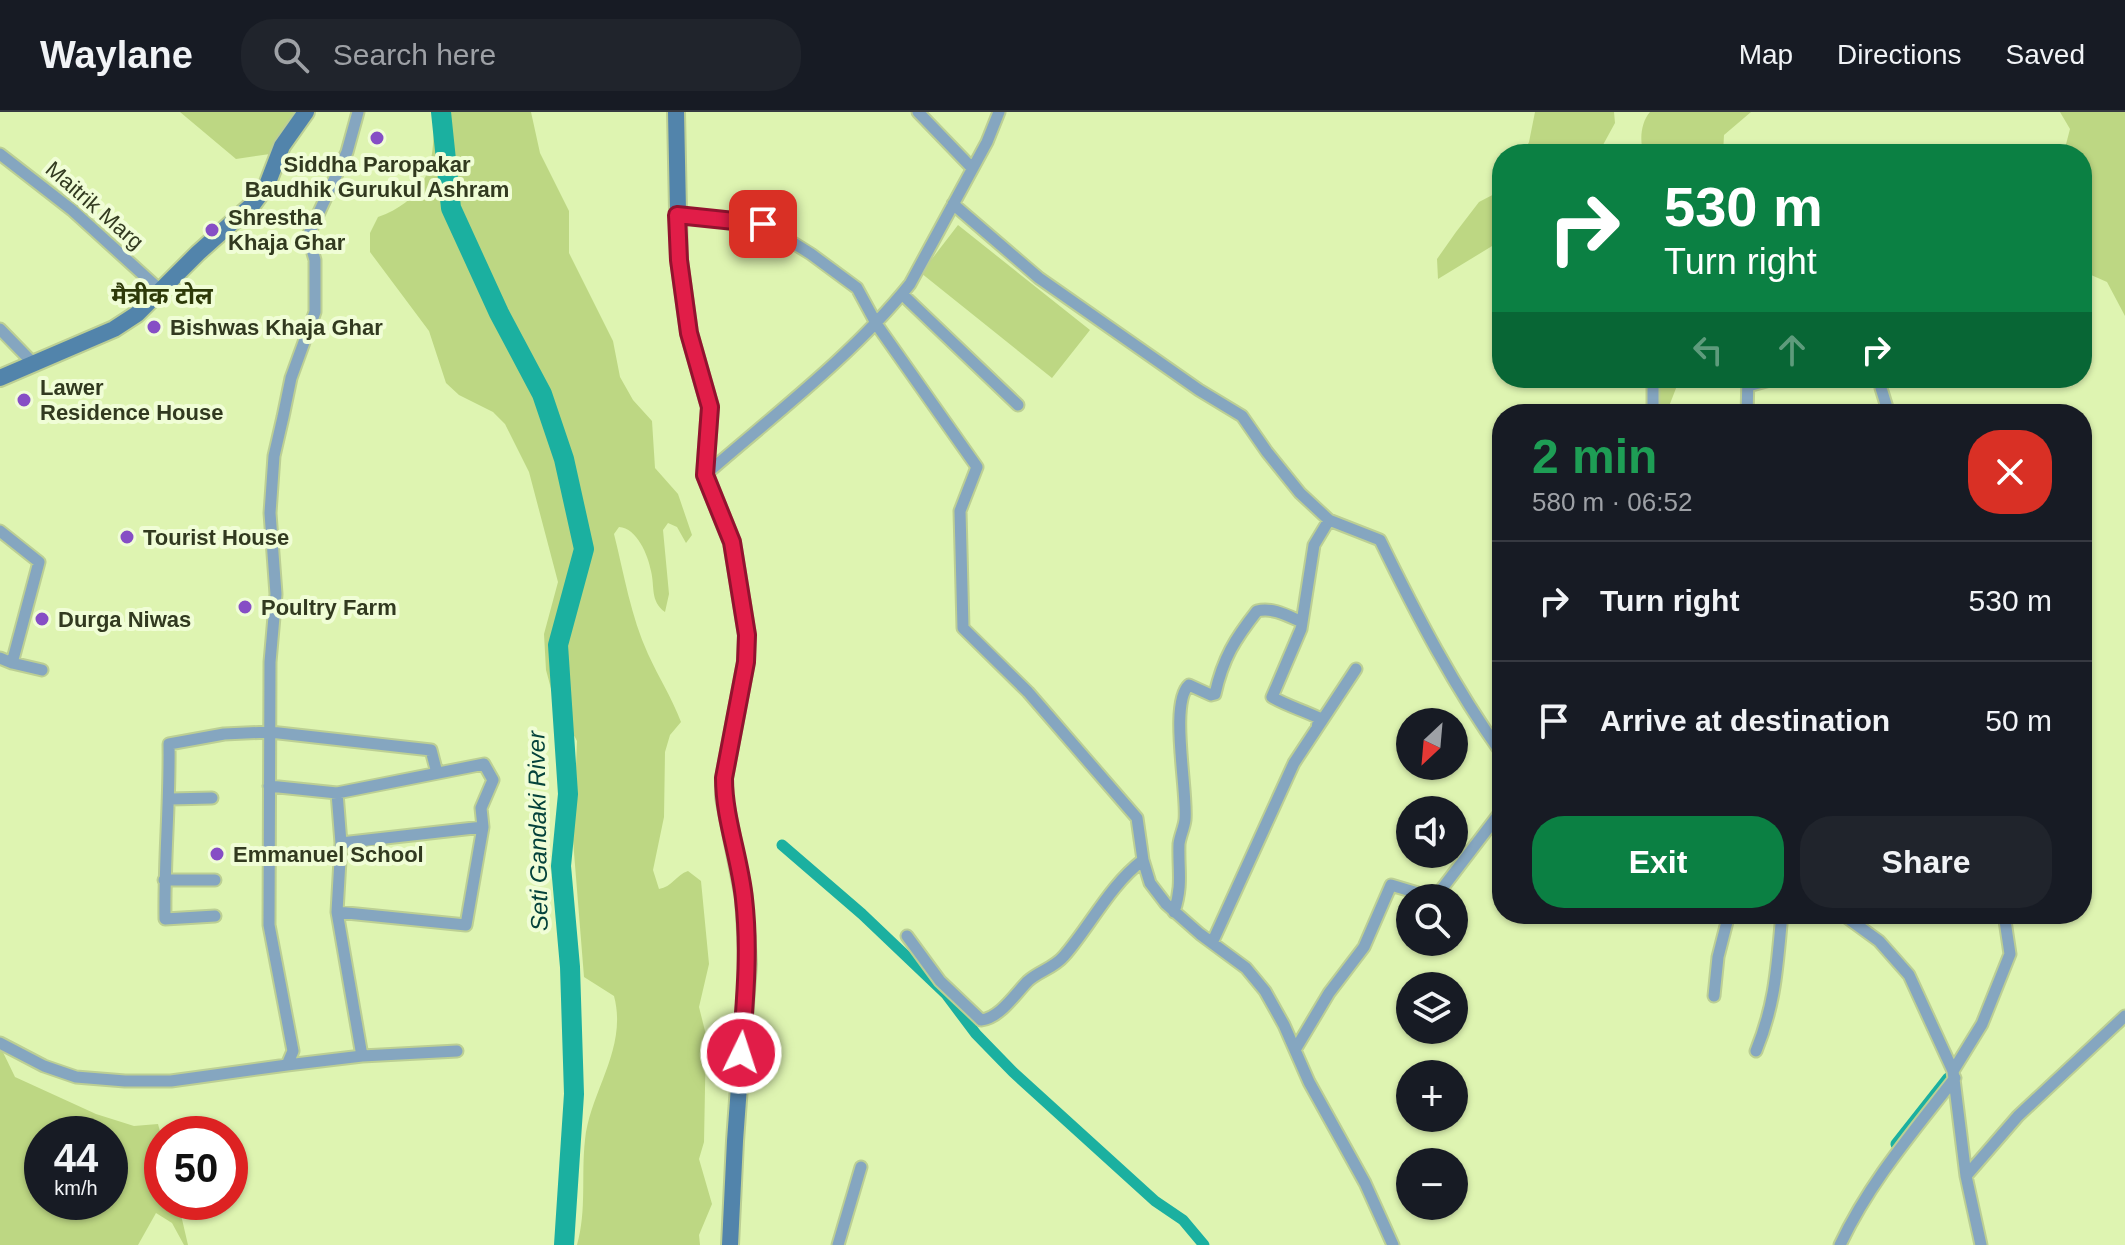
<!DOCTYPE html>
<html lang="en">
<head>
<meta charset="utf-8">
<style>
	:root { --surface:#171b24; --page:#20242c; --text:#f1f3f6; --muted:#9ea1a6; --line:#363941; --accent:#0b8043 }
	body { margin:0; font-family:Arial,"Noto Sans Devanagari",sans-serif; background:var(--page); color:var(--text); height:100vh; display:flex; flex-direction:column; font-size:30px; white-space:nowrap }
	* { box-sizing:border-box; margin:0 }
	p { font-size:26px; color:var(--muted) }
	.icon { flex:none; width:44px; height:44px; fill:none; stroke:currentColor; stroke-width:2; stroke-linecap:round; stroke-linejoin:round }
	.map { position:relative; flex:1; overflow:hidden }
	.sheet { position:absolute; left:1492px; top:292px; width:600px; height:520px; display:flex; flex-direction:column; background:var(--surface); border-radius:32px; box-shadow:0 2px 6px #0004 }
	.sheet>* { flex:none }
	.top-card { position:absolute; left:1492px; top:32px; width:600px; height:244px; border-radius:32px; box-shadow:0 2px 6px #0004; background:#0b8043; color:#fff; overflow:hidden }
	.needle { width:52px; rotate:206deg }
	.controls { position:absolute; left:1396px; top:596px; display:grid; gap:16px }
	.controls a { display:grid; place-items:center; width:72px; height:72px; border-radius:50%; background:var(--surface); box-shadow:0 2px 6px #0004; font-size:40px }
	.speed { position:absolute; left:24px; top:1004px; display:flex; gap:16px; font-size:40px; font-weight:700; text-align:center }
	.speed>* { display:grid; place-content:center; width:104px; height:104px; border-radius:50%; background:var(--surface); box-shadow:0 2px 6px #0004; line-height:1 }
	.speed small { font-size:20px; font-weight:400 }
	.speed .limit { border:12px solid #d22; background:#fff; color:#111 }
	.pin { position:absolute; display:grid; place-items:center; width:68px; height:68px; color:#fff; margin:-34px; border-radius:16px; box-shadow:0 4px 12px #0006 }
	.me { position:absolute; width:88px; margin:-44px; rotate:4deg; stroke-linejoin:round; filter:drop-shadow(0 0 6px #0008) }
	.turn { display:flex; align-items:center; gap:28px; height:168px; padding:0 40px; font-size:36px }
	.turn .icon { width:104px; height:104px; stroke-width:2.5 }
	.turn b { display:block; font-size:56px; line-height:68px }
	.lanes { display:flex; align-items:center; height:76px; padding:0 40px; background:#0003; justify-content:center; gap:40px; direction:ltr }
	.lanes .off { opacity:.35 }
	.round { display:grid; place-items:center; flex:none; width:84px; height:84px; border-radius:32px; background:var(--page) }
	.overview { display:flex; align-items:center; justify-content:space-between; height:136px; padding:0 40px }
	h1 { font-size:48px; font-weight:700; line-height:60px; color:#1e9e55 }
	.cta { display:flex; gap:16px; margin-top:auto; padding:16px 40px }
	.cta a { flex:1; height:92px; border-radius:32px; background:var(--accent); color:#fff; font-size:32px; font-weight:700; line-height:92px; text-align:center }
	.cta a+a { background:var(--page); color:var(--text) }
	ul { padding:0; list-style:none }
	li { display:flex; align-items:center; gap:24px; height:120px; padding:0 40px; border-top:2px solid var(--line) }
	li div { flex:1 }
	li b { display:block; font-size:30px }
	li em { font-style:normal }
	header { display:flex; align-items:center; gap:48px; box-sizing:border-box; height:112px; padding:0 40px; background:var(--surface); border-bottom:2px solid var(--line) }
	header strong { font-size:38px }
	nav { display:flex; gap:44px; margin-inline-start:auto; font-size:28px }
	.search { width:560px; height:72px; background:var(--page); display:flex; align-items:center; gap:20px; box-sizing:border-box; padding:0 28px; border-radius:32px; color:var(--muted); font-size:30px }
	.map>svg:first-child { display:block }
	.green { fill:#bdd783; fill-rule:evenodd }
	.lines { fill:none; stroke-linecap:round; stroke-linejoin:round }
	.canal { stroke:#1bb0a0; stroke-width:11 }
	.river { stroke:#1bb0a0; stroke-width:20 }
	.street-casing { stroke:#bccf94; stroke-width:15 }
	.secondary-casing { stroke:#bccf94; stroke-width:20 }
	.street { stroke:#85a6c0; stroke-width:11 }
	.secondary { stroke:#5284ab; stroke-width:16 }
	.route-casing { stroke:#92132f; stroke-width:20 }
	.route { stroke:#e11d48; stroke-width:14 }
	.poi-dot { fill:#864ec5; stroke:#f0fdd6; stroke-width:3 }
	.labels { text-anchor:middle; stroke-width:8; stroke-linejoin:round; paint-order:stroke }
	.poi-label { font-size:22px; font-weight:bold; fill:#323a20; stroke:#f0fdd6; text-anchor:start }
	.street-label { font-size:22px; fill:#323a20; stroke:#f0fdd6 }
	.neighbourhood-label { font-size:24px; font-weight:bold; fill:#2e3a09; stroke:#f0fdd6 }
	.water-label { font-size:24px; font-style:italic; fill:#04423b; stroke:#f0fdd6 }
</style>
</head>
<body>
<header>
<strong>Waylane</strong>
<div class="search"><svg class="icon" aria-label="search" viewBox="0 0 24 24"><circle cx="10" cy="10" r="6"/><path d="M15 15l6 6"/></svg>Search here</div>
<nav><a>Map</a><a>Directions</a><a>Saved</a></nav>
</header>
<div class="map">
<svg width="2125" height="1133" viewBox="0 0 2125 1133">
	<rect width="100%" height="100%" fill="#def4b1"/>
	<!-- green -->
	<path class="green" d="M180 0H294L289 17 270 42 236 47Z
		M433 0H531L540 41 569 99V141L613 229 620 265 633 288 652 309 655 356 678 382 692 423 686 431 677 415 668 411 663 418 669 482 665 500C650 489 655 475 651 459 648 443 637 416 619 415L614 422C624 462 631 505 648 542 659 566 672 586 681 610L670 623 665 640 664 705 653 758 659 777C672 775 676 763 688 759L701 769 709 852 699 895 706 923 704 1030 699 1047 712 1092 699 1123 700 1133H577C587 1098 581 1063 585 1028 590 979 628 937 614 884L584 865 573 728 577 629 553 584 546 558 544 522 558 470 529 360 505 312 493 300 459 283 446 271 429 219 370 140V121L378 105C429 87 436 49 433 0Z
		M1535 0H1614L1615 11 1598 42H1523L1529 30Z
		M1650 0H1751L1724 23 1723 42H1644C1639 29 1641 10 1650 0Z
		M2060 0H2125V204L2107 170 2082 159V42H2059L2064 40 2070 17Z
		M1502 78V128L1438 167 1437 147 1456 120 1479 90Z
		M958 113 1090 218 1052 266 921 161Z
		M1656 266H1680L1666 302H1655Z
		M0 934 15 965 96 1002 134 1014 158 1012 162 1027V1090H178L188 1133H184L172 1111 156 1101 138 1133H0ZM42 1022H110V1090H42Z"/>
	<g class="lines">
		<!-- canal -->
		<path class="canal" d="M782 733 862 802 946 882 976 922 1013 960 1155 1089 1183 1108 1204 1133
			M1896 1032 1948 966"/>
		<!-- river -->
		<path class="river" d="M441 0 451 96 499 201 542 282 564 347 584 437 558 533 568 682 561 754 570 855 574 982 564 1133"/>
		<defs>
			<path id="street" d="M918 0 972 56
				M0 42 72 98 160 178
				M953 92 1039 166 1199 278 1242 304 1267 340 1300 381 1329 408
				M677 103 763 112 811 142 857 176 877 213 977 355 960 399 963 516 1028 580 1137 706 1143 748 1150 771 1166 792 1200 822 1246 856 1265 879 1284 913 1309 970 1365 1071 1393 1133
				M902 182 1018 293
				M0 217 33 251
				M1885 266 1881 276 1889 302
				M1748 274 1777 266
				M1653 302V266
				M1747 302 1748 266
				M705 363C775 302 852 244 910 172L987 30 999 0
				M0 419 39 450 12 551 0 546
				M12 551 42 558
				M1317 616 1319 606C1303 598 1287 594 1272 585L1301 517 1314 433 1329 408 1380 428C1416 502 1454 575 1502 642
				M269 674 337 681 484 652 493 668 481 696 483 715 466 813 337 800 362 944
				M337 681 341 731
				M170 687 212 686
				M164 768H215
				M337 800 341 731 483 715
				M1174 800C1183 772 1178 759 1179 732 1180 724 1184 716 1185 708 1188 680 1169 591 1189 573L1211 583 1215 582C1223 546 1235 527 1257 499 1273 495 1288 504 1302 510
				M1842 802 1879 829 1909 863 1953 959 1966 1064 1981 1133
				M215 804 165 807C164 748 170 691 169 632L224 622 270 620 431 638 437 661
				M907 824 940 869 981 908C1000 906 1015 882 1028 869 1039 859 1054 856 1064 844 1091 813 1109 774 1143 748
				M1212 831 1294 651 1356 557
				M1714 884 1718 845 1729 802
				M0 931 44 954 76 965 125 969H171L287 953 293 939 269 813 270 550 276 482 270 401 274 344 283 305 291 266 315 200V148L308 124 347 40 358 0
				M1295 938 1329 881 1364 835 1391 773 1431 785 1441 778 1502 698
				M1756 939C1776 890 1777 853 1782 802
				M287 953 362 944 457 939
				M1953 959 1982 912 2010 842 2004 802
				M1966 1064 2018 1004 2125 904
				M838 1133 861 1055
				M1840 1133C1869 1071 1913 1020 1955 966"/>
			<path id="secondary" d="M676 0 679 148 689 221 710 295 705 363 732 430 747 523 746 550 724 666V685L744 786 748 852 735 1029 730 1133
				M0 266 114 217 137 202 198 141 253 92 267 73 282 34 306 0"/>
		</defs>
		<!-- street casing -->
		<use href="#street" class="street-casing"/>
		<!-- secondary casing -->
		<use href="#secondary" class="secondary-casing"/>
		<!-- street -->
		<use href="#street" class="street"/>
		<!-- secondary -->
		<use href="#secondary" class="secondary"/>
	</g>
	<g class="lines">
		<defs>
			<path id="route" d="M741 941C745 889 750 838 744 787 740 746 724 707 724 666L746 550 747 523 732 430 705 363 710 295 689 221 679 148 677 103 763 112"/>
		</defs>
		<!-- route casing -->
		<use href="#route" class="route-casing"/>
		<!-- route -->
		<use href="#route" class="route"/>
	</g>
	<!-- markers -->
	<g class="poi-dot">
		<circle cx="377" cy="26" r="8"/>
		<circle cx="212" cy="118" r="8"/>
		<circle cx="154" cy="215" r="8"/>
		<circle cx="24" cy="288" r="8"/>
		<circle cx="127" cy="425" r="8"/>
		<circle cx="245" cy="495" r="8"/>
		<circle cx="42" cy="507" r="8"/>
		<circle cx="217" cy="742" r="8"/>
	</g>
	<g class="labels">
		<!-- poi labels -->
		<g class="poi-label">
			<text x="377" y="60" text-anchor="middle">Siddha Paropakar<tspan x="377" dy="25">Baudhik Gurukul Ashram</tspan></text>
			<text x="228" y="113">Shrestha<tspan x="228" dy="25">Khaja Ghar</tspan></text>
			<text x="170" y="223">Bishwas Khaja Ghar</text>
			<text x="40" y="283">Lawer<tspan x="40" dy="25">Residence House</tspan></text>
			<text x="143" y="433">Tourist House</text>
			<text x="261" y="503">Poultry Farm</text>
			<text x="58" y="515">Durga Niwas</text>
			<text x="233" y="750">Emmanuel School</text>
		</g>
		<!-- street labels -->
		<g class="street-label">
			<text transform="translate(95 93) rotate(41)" y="8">Maitrik Marg</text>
		</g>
		<!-- neighbourhood labels -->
		<g class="neighbourhood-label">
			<text x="162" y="192">मैत्रीक टोल</text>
		</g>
		<!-- water labels -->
		<g class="water-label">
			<text transform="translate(538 719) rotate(-91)" y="8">Seti Gandaki River</text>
		</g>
	</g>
</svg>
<div class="controls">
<a><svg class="needle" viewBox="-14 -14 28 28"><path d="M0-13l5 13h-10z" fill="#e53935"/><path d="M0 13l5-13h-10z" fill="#9ea1a6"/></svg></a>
<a><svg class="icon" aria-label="sound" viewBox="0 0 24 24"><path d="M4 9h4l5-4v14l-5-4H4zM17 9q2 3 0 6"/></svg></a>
<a><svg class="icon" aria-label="search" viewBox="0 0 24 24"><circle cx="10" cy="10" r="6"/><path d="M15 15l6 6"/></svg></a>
<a><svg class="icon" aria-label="layers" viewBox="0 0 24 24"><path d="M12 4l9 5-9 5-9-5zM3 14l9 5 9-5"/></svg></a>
<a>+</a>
<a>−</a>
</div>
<div class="speed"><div>44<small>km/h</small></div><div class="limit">50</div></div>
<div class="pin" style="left:763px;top:112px;background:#d93025"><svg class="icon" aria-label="arrive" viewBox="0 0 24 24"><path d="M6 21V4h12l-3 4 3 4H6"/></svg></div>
<svg class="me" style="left:741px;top:941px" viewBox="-20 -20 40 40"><circle r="17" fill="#e11d48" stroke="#fff" stroke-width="3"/><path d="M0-11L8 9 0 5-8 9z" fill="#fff"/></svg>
<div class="top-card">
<div class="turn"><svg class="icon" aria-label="right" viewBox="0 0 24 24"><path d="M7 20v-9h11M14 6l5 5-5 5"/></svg><div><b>530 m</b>Turn right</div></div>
<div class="lanes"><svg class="icon off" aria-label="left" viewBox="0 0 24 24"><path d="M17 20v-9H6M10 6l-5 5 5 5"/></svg><svg class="icon off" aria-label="ahead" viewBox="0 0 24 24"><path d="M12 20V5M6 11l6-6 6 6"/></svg><svg class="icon" aria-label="right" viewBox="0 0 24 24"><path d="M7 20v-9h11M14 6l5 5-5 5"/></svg></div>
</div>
<section class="sheet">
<div class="overview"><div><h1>2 min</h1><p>580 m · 06:52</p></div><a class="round" style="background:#d93025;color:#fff"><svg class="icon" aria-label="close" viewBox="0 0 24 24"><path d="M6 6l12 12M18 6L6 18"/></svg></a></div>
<ul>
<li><svg class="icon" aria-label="right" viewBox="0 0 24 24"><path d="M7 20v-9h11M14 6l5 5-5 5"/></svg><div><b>Turn right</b></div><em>530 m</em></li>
<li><svg class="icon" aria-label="arrive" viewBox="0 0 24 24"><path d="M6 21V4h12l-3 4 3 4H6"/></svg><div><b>Arrive at destination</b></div><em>50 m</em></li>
</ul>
<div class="cta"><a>Exit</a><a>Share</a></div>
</section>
</div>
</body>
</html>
